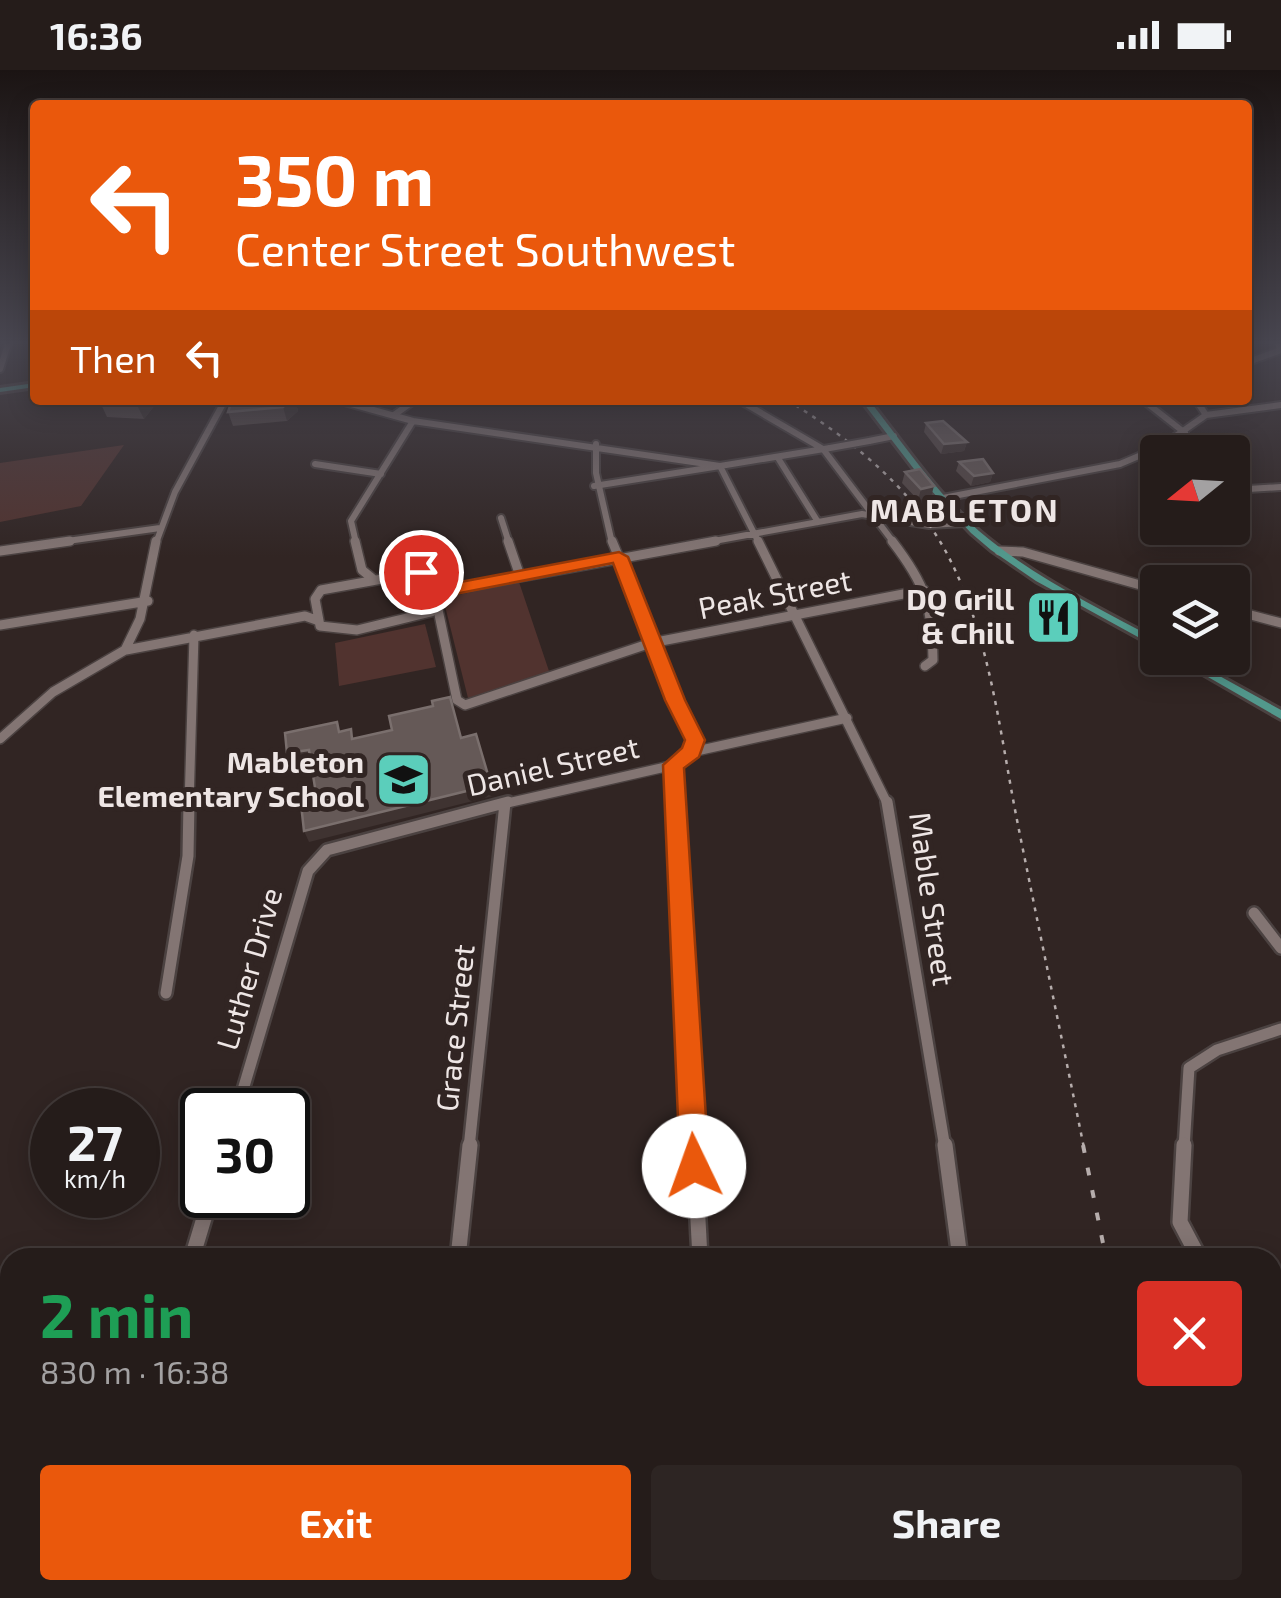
<!DOCTYPE html>
<html lang="en">
<head>
<meta charset="utf-8">
<style>
	:root { --surface:#251c1a; --page:#2d2523; --text:#f1f3f6; --muted:#a3a1a2; --line:#423a39; --accent:#ea580c }
	body { margin:0; font-family:"Exo 2",sans-serif; background:var(--page); color:var(--text); height:100vh; display:flex; flex-direction:column; font-size:38px; white-space:nowrap }
	* { box-sizing:border-box; margin:0 }
	p { font-size:32px; color:var(--muted) }
	.icon { flex:none; width:55px; height:55px; fill:none; stroke:currentColor; stroke-width:2; stroke-linecap:round; stroke-linejoin:round }
	.map { position:relative; flex:1; overflow:hidden }
	.side { position:absolute; left:0px; top:1178px; width:1282px; height:352px; display:flex; flex-direction:column; background:var(--surface); border-radius:30px 30px 0 0; box-shadow:0 5px 25px #0003,0 0 0 2px var(--line) }
	.side>* { flex:none }
	.guide { position:absolute; left:30px; top:30px; width:1222px; height:305px; border-radius:10px; box-shadow:0 5px 25px #0003,0 0 0 2px var(--line); background:#ea580c; color:#fff; overflow:hidden }
	.needle { width:65px; rotate:252deg }
	.buttons { position:absolute; left:1140px; top:365px; display:grid; gap:20px }
	.buttons a { display:grid; place-items:center; width:110px; height:110px; border-radius:10px; background:var(--surface); box-shadow:0 5px 25px #0003,0 0 0 2px var(--line); font-size:50px }
	.speed { position:absolute; left:30px; top:1018px; display:flex; gap:20px; font-size:50px; font-weight:700; text-align:center }
	.speed>* { display:grid; place-content:center; width:130px; height:130px; border-radius:50%; background:var(--surface); box-shadow:0 5px 25px #0003,0 0 0 2px var(--line); line-height:1 }
	.speed small { font-size:25px; font-weight:400 }
	.speed .limit { border:5px solid #111; border-radius:15px; background:#fff; color:#111 }
	.pin { position:absolute; display:grid; place-items:center; width:85px; height:85px; color:#fff; margin:-42px; border:5px solid #fff; border-radius:50%; box-shadow:0 2px 10px #0007 }
	.me { position:absolute; width:110px; margin:-55px; rotate:357deg; stroke-linejoin:round; filter:drop-shadow(0 0 8px #0008) }
	.turn { display:flex; align-items:center; gap:35px; height:210px; padding:0 40px; font-size:45px }
	.turn .icon { width:130px; height:130px; stroke-width:2.5 }
	.turn b { display:block; font-size:70px; line-height:85px }
	.then { display:flex; align-items:center; height:95px; padding:0 40px; background:#0003; gap:20px; font-size:38px }
	.round { display:grid; place-items:center; flex:none; width:105px; height:105px; border-radius:10px; background:var(--page) }
	.summary { display:flex; align-items:center; justify-content:space-between; height:170px; padding:0 40px }
	h1 { font-size:60px; font-weight:700; line-height:75px; color:#1e9e55 }
	.button { display:flex; gap:20px; margin-top:auto; padding:20px 40px }
	.button a { flex:1; height:115px; border-radius:10px; background:var(--accent); color:#fff; font-size:40px; font-weight:700; line-height:115px; text-align:center }
	.button a+a { background:var(--page); color:var(--text) }
	.status { display:flex; justify-content:space-between; align-items:center; height:70px; padding:0 50px; background:var(--surface); direction:ltr }
	.status svg { height:28px; fill:currentColor }
	.map>svg:first-child { display:block }
	.green { fill:#51332f }
	.lines { fill:none; stroke-linecap:round; stroke-linejoin:round }
	.minor-far3-casing { stroke:#4b4241; stroke-width:10 }
	.minor-far2-casing { stroke:#4b4241; stroke-width:12 }
	.minor-far1-casing { stroke:#4b4241; stroke-width:16 }
	.minor-casing { stroke:#4b4241; stroke-width:20 }
	.major-casing { stroke:#4b4241; stroke-width:6 }
	.minor-far3 { stroke:#837573; stroke-width:6 }
	.minor-far2 { stroke:#837573; stroke-width:9 }
	.minor-far1 { stroke:#837573; stroke-width:11 }
	.minor { stroke:#837573; stroke-width:15 }
	.major { fill:#52988c; fill-rule:evenodd }
	.rail-far1 { stroke:#b6adac; stroke-width:2.5; stroke-dasharray:4 6; stroke-linecap:butt }
	.rail { stroke:#b6adac; stroke-width:4; stroke-dasharray:8 15; stroke-linecap:butt }
	.minor-bridge-casing { stroke:#4b4241; stroke-width:10; stroke-linecap:butt }
	.minor-bridge { stroke:#837573; stroke-width:6 }
	.wall { fill:#554846 }
	.shaded-wall { fill:#3f3331 }
	.building { fill:#655957; stroke:#7a6f6d; stroke-width:2.5 }
	.route { fill:#ea580c; stroke:#983908; stroke-width:2.5 }
	.labels { text-anchor:middle; stroke-width:10; stroke-linejoin:round; paint-order:stroke }
	.street-label { font-size:30px; fill:#eee6e5; stroke:#312523 }
	.poi-label { font-size:30px; font-weight:bold; fill:#eee6e5; stroke:#312523; text-anchor:end }
	.far-district-label { font-size:32px; font-weight:bold; letter-spacing:2.5px; fill:#eee6e5; stroke:#312523 }
</style>
</head>
<body>
<div class="status"><b>16:36</b><svg viewBox="0 0 49 12"><path d="M0 12V9h3v3zM5 12V6h3v6zM10 12V3h3v9zM15 12V0h3v12zM26 1h20v11H26zM47 4h2v5h-2z"/></svg></div>
<div class="map">
<svg width="1281" height="1528" viewBox="0 0 1281 1528">
	<rect width="100%" height="100%" fill="#312523"/>
	<!-- green -->
	<path class="green" d="M124 375 81 436 0 452V393Z
		M519 512 550 604 468 628 443 528Z
		M425 554 436 597 339 616 335 573Z"/>
	<g class="lines">
		<defs>
			<path id="minor-far3" d="M1248 292 1281 280 1278 274
				M0 299 8 274
				M337 330 413 351 720 396 830 378
				M739 330 823 379 894 473
				M1143 330 1185 363
				M394 345 415 330
				M1206 345 1281 335
				M869 371 894 366
				M596 374V403L612 473
				M778 388 818 452
				M315 394 381 404
				M594 416 720 396 759 473
				M1232 420 1281 417
				M943 428 1120 394 1160 377 1206 345 1196 330
				M501 448 509 473
				M53 473 160 458
				M156 473 175 422 225 330
				M356 473 351 451 413 351
				M703 473 862 444 929 455 965 453"/>
			<path id="minor-far2" d="M355 471 362 500 373 509
				M508 471 520 506
				M612 471 695 670 692 682
				M758 471 888 735
				M892 471C926 515 932 535 933 590L925 596
				M0 481 70 471
				M999 481 1023 482 1158 520
				M421 502 429 506 437 535 431 542 357 560 320 556 315 529 321 520Z
				M433 518 455 519 716 471
				M437 535 457 630 465 635 651 573 924 520
				M1232 540 1281 553
				M0 555 148 531
				M126 580 305 546 319 551
				M0 669 53 622 125 580 140 549 156 471
				M674 695 676 735
				M189 735 194 565
				M499 735 674 695 692 682 847 648"/>
			<path id="minor-far1" d="M676 732 694 1078
				M887 732 945 1078
				M1254 843 1281 878
				M166 923 188 786 189 732
				M237 1040 308 801 327 780 508 732
				M469 1078 505 733
				M1184 1078 1189 998 1217 980 1281 959"/>
			<path id="minor" d="M694 1075 700 1188
				M945 1075 960 1188
				M1184 1075 1180 1152 1199 1188
				M192 1188 211 1125
				M458 1188 470 1075
				M1272 1276 1281 1286
				M728 1520V1528
				M82 1528 84 1520
				M484 1528 485 1520
				M851 1528 873 1520"/>
			<path id="major" d="M35 313V317L0 322V318Z
				M861 330H869C904 374 936 423 979 461 1032 506 1096 537 1158 570V578L1036 511 991 480 971 463 927 416Z
				M1175 588H1187L1281 640V649Z"/>
		</defs>
		<!-- minor-far3 casing -->
		<use href="#minor-far3" class="minor-far3-casing"/>
		<!-- minor-far2 casing -->
		<use href="#minor-far2" class="minor-far2-casing"/>
		<!-- minor-far1 casing -->
		<use href="#minor-far1" class="minor-far1-casing"/>
		<!-- minor casing -->
		<use href="#minor" class="minor-casing"/>
		<!-- major casing -->
		<use href="#major" class="major-casing"/>
		<!-- minor-far3 -->
		<use href="#minor-far3" class="minor-far3"/>
		<!-- minor-far2 -->
		<use href="#minor-far2" class="minor-far2"/>
		<!-- minor-far1 -->
		<use href="#minor-far1" class="minor-far1"/>
		<!-- minor -->
		<use href="#minor" class="minor"/>
		<!-- major -->
		<use href="#major" class="major"/>
		<!-- rail-far1 -->
		<path class="rail-far1" d="M787 330C849 368 909 415 945 480 990 563 999 659 1017 750 1039 860 1062 969 1084 1078"/>
		<!-- rail -->
		<path class="rail" d="M1083 1075 1106 1188
			M1173 1520 1174 1528"/>
		<defs>
			<path id="minor-bridge" d="M830 378 869 371"/>
		</defs>
		<!-- minor-bridge casing -->
		<use href="#minor-bridge" class="minor-bridge-casing"/>
		<!-- minor-bridge -->
		<use href="#minor-bridge" class="minor-bridge"/>
	</g>
	<!-- wall -->
	<path class="wall" d="M102 330H159L144 349 107 347 100 332Z
		M295 330 298 341 287 351 233 356 228 342Z
		M926 353 967 372 964 381 941 384 924 362Z
		M959 392 993 403 990 412 971 416 956 401Z
		M905 402 931 427 918 430 902 413Z
		M1045 538 1070 541 1067 548 1055 555 1042 546Z"/>
	<!-- shaded-wall -->
	<path class="shaded-wall" d="M141 330H159L144 349 137 335Z
		M290 330H295L298 341 287 351 283 337Z
		M967 372 964 381 941 384 944 374Z
		M993 403 990 412 971 416 974 406Z
		M934 416 931 427 918 430 921 419Z
		M1070 541 1067 548 1055 555 1059 547Z
		M309 680 313 691 292 694 287 683Z
		M491 715 493 726 309 772 304 761Z"/>
	<!-- building -->
	<path class="building" d="M102 330H141L137 335 100 332Z
		M232 330H290L283 337 228 342Z
		M943 351 967 372 944 374 926 353Z
		M983 389 993 403 974 406 959 392Z
		M920 399 934 416 921 419 905 402Z
		M1057 532 1070 541 1059 547 1045 538Z
		M450 627 461 668 476 664 491 715 304 761 301 734 317 730 309 680 287 683 285 663 337 652 339 662 351 659 352 669 392 660 389 646 433 636 432 631Z"/>
	<!-- sky -->
	<linearGradient id="sky" x2="0" y2="1"><stop stop-color="#1b1413"/><stop offset="0.56" stop-color="#484650"/><stop offset="1" stop-color="#484650" stop-opacity="0"/></linearGradient>
	<rect width="1281" height="487" fill="url(#sky)"/>
	<!-- route -->
	<path class="route" d="M619 482 628 487 685 630 705 670 699 687 684 698 709 1096 705 1107 694 1111 684 1107 680 1096 663 695 682 678 685 670 665 630 613 493 455 524 427 522 421 509 412 502 421 497 435 502 440 513H455Z"/>
	<!-- icons -->
	<defs>
		<symbol id="restaurant-square" viewBox="-11 -11 22 22"><rect x="-9" y="-9" width="18" height="18" rx="4" fill="#5bcebb" stroke="#312523"/><path d="M-5-6h1v4h1v-4h1v4h1v-4h1v5L-1.5 .5V6h-2V.5L-5-1ZM5-6V6H3V1.5H1.5Q1.5-4 5-6Z" fill="#111"/></symbol>
		<symbol id="school-square" viewBox="-11 -11 22 22"><rect x="-9" y="-9" width="18" height="18" rx="4" fill="#5bcebb" stroke="#312523"/><path d="M0-5L7-2L0 1L-7-2ZM-4 1L0 2.5L4 1V4Q0 6-4 4Z" fill="#111"/></symbol>
	</defs>
	<g fill-rule="evenodd">
		<use href="#restaurant-square" x="1022" y="516" width="63" height="63"/>
		<use href="#school-square" x="372" y="678" width="63" height="63"/>
	</g>
	<g class="labels">
		<!-- street labels -->
		<g class="street-label">
			<text transform="translate(775 525) rotate(-11)" y="10">Peak Street</text>
			<text transform="translate(553 697) rotate(-13)" y="10">Daniel Street</text>
			<text transform="translate(931 829) rotate(82)" y="10">Mable Street</text>
			<text transform="translate(250 899) rotate(-74)" y="10">Luther Drive</text>
			<text transform="translate(456 958) rotate(-84)" y="10">Grace Street</text>
		</g>
		<!-- poi labels -->
		<g class="poi-label">
			<text x="1014" y="540">DQ Grill<tspan x="1014" dy="34">&amp; Chill</tspan></text>
			<text x="364" y="703">Mableton<tspan x="364" dy="34">Elementary School</tspan></text>
		</g>
		<!-- far-district labels -->
		<g class="far-district-label">
			<text x="965" y="452">MABLETON</text>
		</g>
	</g>
</svg>
<div class="buttons">
<a><svg class="needle" viewBox="-14 -14 28 28"><path d="M0-13l5 13h-10z" fill="#e53935"/><path d="M0 13l5-13h-10z" fill="#a3a1a2"/></svg></a>
<a><svg class="icon" aria-label="layers" viewBox="0 0 24 24"><path d="M12 4l9 5-9 5-9-5zM3 14l9 5 9-5"/></svg></a>
</div>
<div class="speed"><div>27<small>km/h</small></div><div class="limit">30</div></div>
<div class="pin" style="left:421px;top:502px;background:#d93025"><svg class="icon" aria-label="arrive" viewBox="0 0 24 24"><path d="M6 21V4h12l-3 4 3 4H6"/></svg></div>
<svg class="me" style="left:694px;top:1096px" viewBox="-20 -20 40 40"><circle r="19" fill="#fff"/><path d="M0-13L10 11 0 6-10 11z" fill="#ea580c"/></svg>
<div class="guide">
<div class="turn"><svg class="icon" aria-label="left" viewBox="0 0 24 24"><path d="M17 20v-9H6M10 6l-5 5 5 5"/></svg><div><b>350 m</b>Center Street Southwest</div></div>
<div class="then">Then<svg class="icon" aria-label="left" viewBox="0 0 24 24"><path d="M17 20v-9H6M10 6l-5 5 5 5"/></svg></div>
</div>
<section class="side">
<div class="summary"><div><h1>2 min</h1><p>830 m · 16:38</p></div><a class="round" style="background:#d93025;color:#fff"><svg class="icon" aria-label="close" viewBox="0 0 24 24"><path d="M6 6l12 12M18 6L6 18"/></svg></a></div>
<div class="button"><a>Exit</a><a>Share</a></div>
</section>
</div>
</body>
</html>
